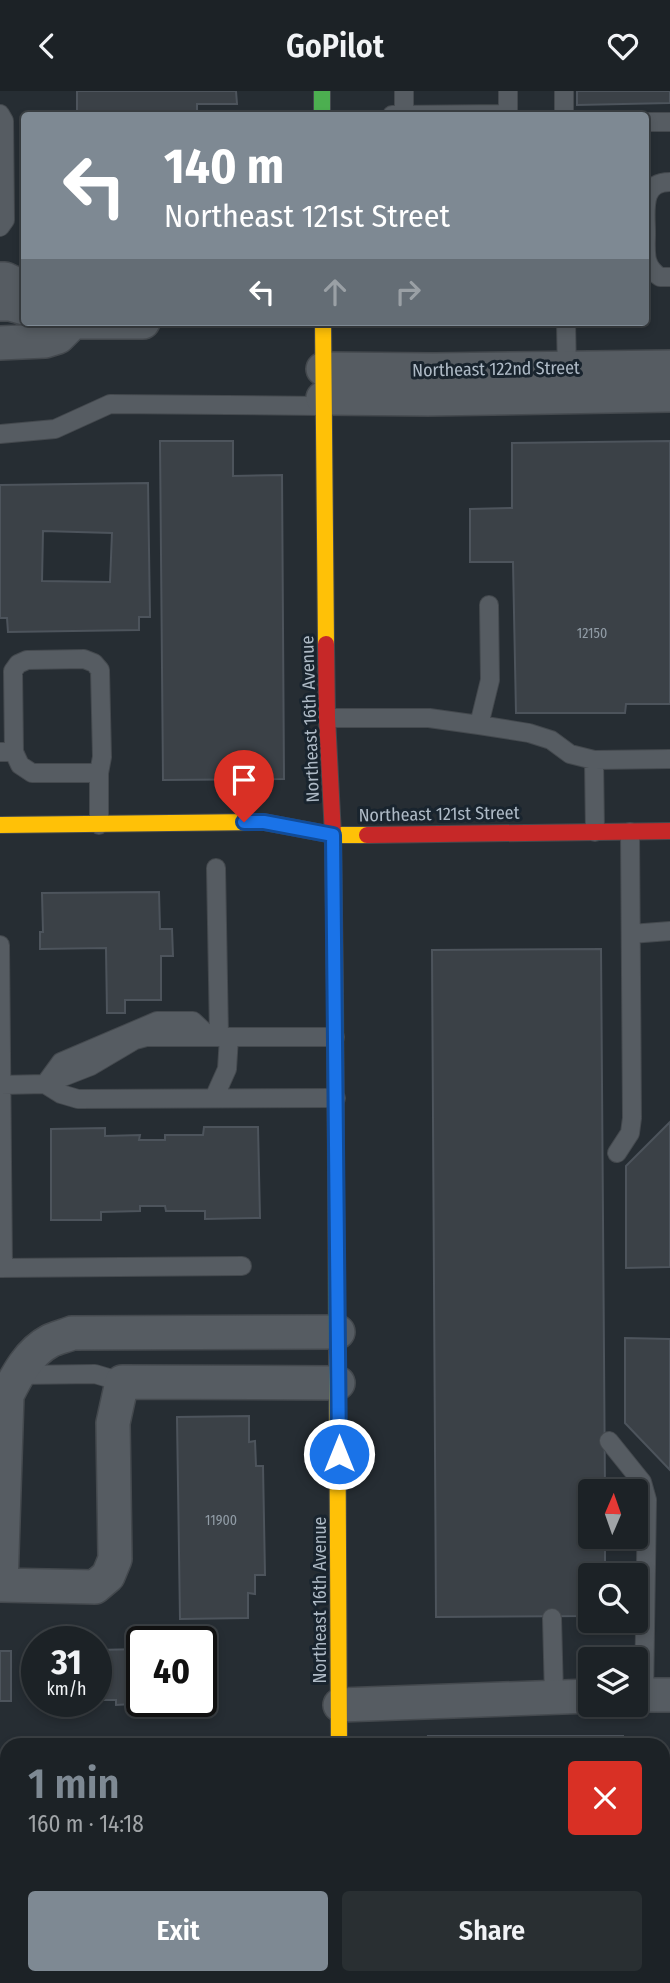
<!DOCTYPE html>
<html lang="en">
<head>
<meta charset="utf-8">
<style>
	:root { --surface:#1c2226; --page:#292f32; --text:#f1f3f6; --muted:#a0a4a7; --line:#3a3f43; --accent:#7e8993 }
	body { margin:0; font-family:"Fira Sans Condensed",sans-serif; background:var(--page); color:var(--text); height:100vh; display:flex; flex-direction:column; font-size:26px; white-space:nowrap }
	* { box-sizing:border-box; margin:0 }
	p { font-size:23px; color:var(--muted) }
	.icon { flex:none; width:38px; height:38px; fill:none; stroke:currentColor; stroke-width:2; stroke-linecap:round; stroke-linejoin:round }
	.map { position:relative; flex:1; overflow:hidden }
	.details { position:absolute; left:0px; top:1647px; width:670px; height:247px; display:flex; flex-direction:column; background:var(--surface); border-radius:21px 21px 0 0; box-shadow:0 4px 10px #0003,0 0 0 2px var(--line) }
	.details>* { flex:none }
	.top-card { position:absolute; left:21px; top:21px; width:628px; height:214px; border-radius:7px; box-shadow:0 4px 10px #0003,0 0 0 2px var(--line); background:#7e8993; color:#fff; overflow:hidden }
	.needle { width:46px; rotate:2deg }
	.fabs { position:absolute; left:578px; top:1388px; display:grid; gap:14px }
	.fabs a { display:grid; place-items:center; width:70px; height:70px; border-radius:7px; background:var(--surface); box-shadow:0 4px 10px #0003,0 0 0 2px var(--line); font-size:35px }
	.speed { position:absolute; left:21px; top:1535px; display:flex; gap:14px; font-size:35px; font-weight:700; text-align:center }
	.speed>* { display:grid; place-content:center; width:91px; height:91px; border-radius:50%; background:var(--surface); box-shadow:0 4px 10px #0003,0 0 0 2px var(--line); line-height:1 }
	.speed small { font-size:18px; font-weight:400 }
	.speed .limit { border:4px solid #111; border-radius:10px; background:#fff; color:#111 }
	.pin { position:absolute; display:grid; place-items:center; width:60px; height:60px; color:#fff; margin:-72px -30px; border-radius:50% 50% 50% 0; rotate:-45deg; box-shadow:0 0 7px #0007 }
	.pin .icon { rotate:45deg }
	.me { position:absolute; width:77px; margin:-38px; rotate:0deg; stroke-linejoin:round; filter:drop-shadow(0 0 5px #0008) }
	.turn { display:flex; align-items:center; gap:24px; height:147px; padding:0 28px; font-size:32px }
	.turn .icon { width:91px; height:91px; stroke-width:2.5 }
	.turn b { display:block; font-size:49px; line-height:60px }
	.lanes { display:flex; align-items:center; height:66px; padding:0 28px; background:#0003; justify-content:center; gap:35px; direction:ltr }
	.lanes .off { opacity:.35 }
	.round { display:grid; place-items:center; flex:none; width:74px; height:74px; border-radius:7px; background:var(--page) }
	.overview { display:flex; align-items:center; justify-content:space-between; height:119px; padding:0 28px }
	h1 { font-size:42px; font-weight:600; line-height:52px; color:var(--accent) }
	.primary-button { display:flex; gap:14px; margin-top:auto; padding:14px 28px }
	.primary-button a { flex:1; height:80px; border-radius:7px; background:var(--accent); color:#fff; font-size:28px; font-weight:600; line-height:80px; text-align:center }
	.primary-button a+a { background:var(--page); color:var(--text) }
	header { display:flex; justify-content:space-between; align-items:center; height:91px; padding:0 28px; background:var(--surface); font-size:32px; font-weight:600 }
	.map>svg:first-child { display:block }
	.building { fill:#3b4147; stroke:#4d545c; stroke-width:2; fill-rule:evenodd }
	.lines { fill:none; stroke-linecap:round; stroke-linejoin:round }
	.lane-casing { stroke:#44494e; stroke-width:20 }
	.street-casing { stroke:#44494e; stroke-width:36 }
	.fast-casing { stroke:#44494e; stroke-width:18 }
	.slow-casing { stroke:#44494e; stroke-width:18 }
	.jam-casing { stroke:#44494e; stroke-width:18 }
	.lane { stroke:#565c62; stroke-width:18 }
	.street { stroke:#565c62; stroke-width:33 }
	.fast { stroke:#4caf50; stroke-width:16 }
	.slow { stroke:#ffc107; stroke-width:16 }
	.jam { stroke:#c62828; stroke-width:16 }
	.route-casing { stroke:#114b97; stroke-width:18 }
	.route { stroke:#1a73e8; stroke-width:12 }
	.labels { text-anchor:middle; stroke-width:6; stroke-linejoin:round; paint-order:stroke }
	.number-label { font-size:14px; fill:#919ca6 }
	.street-label { font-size:18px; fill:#aebac6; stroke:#19242e }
</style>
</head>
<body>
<header><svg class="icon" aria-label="back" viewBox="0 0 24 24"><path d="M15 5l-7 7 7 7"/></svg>GoPilot<svg class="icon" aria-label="heart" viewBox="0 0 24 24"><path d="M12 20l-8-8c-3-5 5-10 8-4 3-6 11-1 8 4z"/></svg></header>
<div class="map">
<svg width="670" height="1892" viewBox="0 0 670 1892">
	<rect width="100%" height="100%" fill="#262d33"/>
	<!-- building -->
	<path class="building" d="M77 0H236L237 13H197V24H77Z
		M577 0H670V12L577 14Z
		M160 350H233V385L282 384 284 688 163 689Z
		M670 350V613H626L625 622H516L513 471H470V418L512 417V352Z
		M148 392 150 526H139V539L8 541 7 527H0V394ZM43 440 112 442 110 491 42 490Z
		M159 801 160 838H172L173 865H161V909H125V922H107L106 857 40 858V841H43L42 802Z
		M601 858 605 1400H590V1446H605V1484H590V1525L436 1526 432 859Z
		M670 1031V1176L626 1177V1075Z
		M204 1036H258L260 1127 205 1128V1120H166L165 1115H140V1120L101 1121V1129H51V1038L105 1037V1045L140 1044 139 1049H165V1044H203Z
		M625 1247 670 1248V1379L625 1332Z
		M249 1325V1351L255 1350 256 1375H263L265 1484H255V1503L248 1502V1527L180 1528 177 1326Z
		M142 1558V1608H132V1613L116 1614V1609H96V1559Z
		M0 1560H11V1610H0Z
		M428 1645H623V1654H429Z
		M0 1777H7V1855H0Z
		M134 1886H184L183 1892H134Z
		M209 1886H257V1892H209Z"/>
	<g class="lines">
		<defs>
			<path id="lane" d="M404 0V24
				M564 0V24
				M0 23 4 30 5 129 0 136
				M392 24 508 23V0
				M646 31H670
				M670 91C640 91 646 120 646 142 646 150 645 161 647 169 649 177 654 182 660 186H670
				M566 231 567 284
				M0 343 55 338 110 313 323 315
				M327 627H429L479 634 529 642 551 649 570 663 594 669 595 741
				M479 634 490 589 489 514
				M0 661H14L13 580 18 573 27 569 84 568 94 572 100 579 102 666 99 682V734
				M14 661 20 674 32 682H99
				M594 669 670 668
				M216 777 219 945
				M631 843 670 840
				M0 854 3 1177
				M45 993 61 1003 78 1008 336 1007
				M45 993 61 971 157 930H193L210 946
				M1 994 45 993 91 975 135 949 146 946H335
				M214 1007 227 978 229 946
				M617 1062 630 1042 632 1027 630 741
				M0 1177 242 1175
				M17 1284 95 1283 122 1291
				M609 1350 642 1391 647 1409 644 1604
				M552 1527 554 1605
				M663 1679H670
				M663 1756H670
				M663 1832 670 1829
				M663 1865 670 1866
				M89 1886 90 1892
				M649 1886V1892
				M425 1892V1886
				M477 1892V1886"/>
			<path id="street" d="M0 188H5L24 197
				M0 213H10L24 217
				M68 231H143
				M0 252 45 250 58 246 72 232
				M323 278 434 279 670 276
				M323 307 428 308 670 304
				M0 1494 95 1496 108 1485 115 1468 113 1332 122 1291 338 1292
				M1 1494 7 1304C17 1284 29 1261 50 1250 56 1247 65 1245 72 1242L338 1241
				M635 1604H670
				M340 1614 590 1605"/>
			<path id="fast" d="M322 0V24
				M335 901 337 1258
				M332 1886V1892"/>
			<path id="slow" d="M323 231 326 553
				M0 734 264 731 333 744H367
				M337 1258 339 1654"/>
			<path id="jam" d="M326 553 327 627 333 744 335 901
				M367 744 670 740"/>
		</defs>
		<!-- lane casing -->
		<use href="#lane" class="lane-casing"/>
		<!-- street casing -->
		<use href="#street" class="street-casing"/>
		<!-- fast casing -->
		<use href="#fast" class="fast-casing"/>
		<!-- slow casing -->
		<use href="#slow" class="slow-casing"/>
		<!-- jam casing -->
		<use href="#jam" class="jam-casing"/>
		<!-- lane -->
		<use href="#lane" class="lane"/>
		<!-- street -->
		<use href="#street" class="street"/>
		<!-- fast -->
		<use href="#fast" class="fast"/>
		<!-- slow -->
		<use href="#slow" class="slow"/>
		<!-- jam -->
		<use href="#jam" class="jam"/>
	</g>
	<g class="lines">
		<defs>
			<path id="route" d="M244 731H264L333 744 339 1363"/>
		</defs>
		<!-- route casing -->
		<use href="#route" class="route-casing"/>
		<!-- route -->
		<use href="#route" class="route"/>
	</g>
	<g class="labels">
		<!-- number labels -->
		<g class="number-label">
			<text x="592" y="547">12150</text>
			<text x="221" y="1434">11900</text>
		</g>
		<!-- street labels -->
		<g class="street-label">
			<text transform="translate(496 278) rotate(-1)" y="6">Northeast 122nd Street</text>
			<text transform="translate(310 628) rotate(-92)" y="6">Northeast 16th Avenue</text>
			<text transform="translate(439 723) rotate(-1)" y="6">Northeast 121st Street</text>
			<text transform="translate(320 1509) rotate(-90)" y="6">Northeast 16th Avenue</text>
		</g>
	</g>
</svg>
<div class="fabs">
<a><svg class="needle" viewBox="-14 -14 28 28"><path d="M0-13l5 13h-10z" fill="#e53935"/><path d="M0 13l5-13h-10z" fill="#a0a4a7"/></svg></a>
<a><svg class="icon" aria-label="search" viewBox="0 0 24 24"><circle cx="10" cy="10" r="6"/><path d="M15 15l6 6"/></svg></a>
<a><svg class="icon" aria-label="layers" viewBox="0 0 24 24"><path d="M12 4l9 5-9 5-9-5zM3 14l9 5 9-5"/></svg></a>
</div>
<div class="speed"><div>31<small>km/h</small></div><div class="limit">40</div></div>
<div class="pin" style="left:244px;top:731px;background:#d93025"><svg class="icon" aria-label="arrive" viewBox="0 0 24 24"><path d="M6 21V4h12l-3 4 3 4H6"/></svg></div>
<svg class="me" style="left:339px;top:1363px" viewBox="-20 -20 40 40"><circle r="17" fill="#1a73e8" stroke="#fff" stroke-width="3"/><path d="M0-11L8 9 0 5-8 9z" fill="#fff"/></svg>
<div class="top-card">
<div class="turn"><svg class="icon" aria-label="left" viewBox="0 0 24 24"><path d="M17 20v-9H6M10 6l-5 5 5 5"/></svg><div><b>140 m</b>Northeast 121st Street</div></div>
<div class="lanes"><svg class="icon" aria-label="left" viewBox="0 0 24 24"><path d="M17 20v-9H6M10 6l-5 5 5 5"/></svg><svg class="icon off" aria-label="ahead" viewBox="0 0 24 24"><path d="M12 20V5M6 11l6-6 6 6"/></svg><svg class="icon off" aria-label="right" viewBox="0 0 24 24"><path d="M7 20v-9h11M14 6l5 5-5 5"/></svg></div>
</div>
<section class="details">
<div class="overview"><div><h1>1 min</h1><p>160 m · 14:18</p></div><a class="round" style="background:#d93025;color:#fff"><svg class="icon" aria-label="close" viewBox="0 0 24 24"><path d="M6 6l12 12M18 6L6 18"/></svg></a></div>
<div class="primary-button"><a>Exit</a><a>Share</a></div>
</section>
</div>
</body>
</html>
